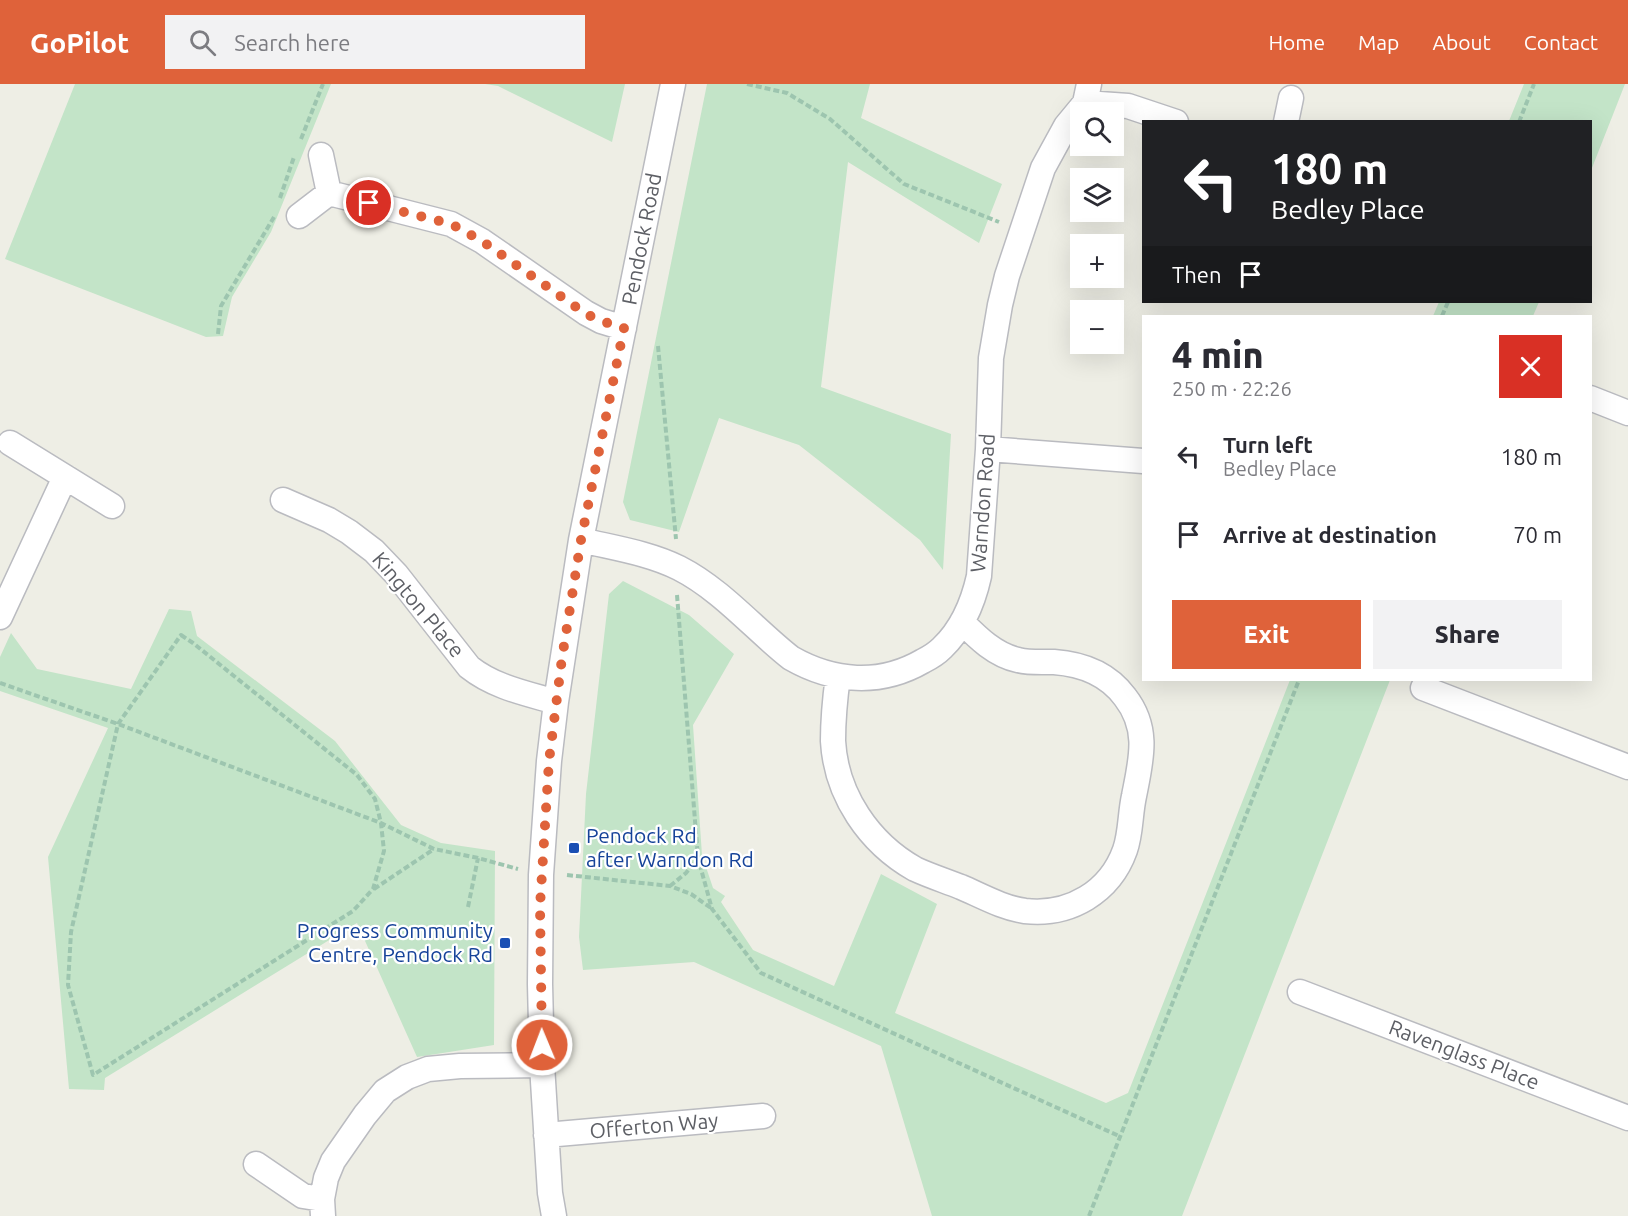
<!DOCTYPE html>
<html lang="en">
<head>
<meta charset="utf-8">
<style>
	:root { --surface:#fff; --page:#f2f2f3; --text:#2b2b33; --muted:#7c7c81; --accent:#df623a }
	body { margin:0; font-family:Ubuntu,sans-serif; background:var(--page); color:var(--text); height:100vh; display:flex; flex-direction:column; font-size:22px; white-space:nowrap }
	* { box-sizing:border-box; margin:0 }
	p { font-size:20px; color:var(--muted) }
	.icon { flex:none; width:33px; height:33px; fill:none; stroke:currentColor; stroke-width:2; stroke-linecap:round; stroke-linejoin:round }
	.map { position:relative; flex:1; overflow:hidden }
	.sheet { position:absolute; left:1142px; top:231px; width:450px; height:366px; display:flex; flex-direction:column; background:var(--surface); border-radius:0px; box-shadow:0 6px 24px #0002 }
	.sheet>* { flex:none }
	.top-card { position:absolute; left:1142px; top:36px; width:450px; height:183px; border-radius:0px; box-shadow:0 6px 24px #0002; background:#202124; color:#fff; overflow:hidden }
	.controls { position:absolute; left:1070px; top:18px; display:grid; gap:12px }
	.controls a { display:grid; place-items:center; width:54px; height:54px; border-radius:0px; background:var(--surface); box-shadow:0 6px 24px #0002; font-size:30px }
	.pin { position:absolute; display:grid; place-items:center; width:51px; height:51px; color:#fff; margin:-26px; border:3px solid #fff; border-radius:50%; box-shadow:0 2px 6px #0007 }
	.me { position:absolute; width:66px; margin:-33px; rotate:359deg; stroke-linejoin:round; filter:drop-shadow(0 0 4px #0008) }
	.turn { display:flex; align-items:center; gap:21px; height:126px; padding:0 30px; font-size:27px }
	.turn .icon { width:78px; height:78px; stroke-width:2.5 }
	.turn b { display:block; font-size:42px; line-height:51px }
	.then { display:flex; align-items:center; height:57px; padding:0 30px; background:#0003; gap:12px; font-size:22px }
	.round { display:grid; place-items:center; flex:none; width:63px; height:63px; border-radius:0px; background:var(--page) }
	.summary { display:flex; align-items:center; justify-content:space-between; height:102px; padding:0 30px }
	h1 { font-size:36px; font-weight:800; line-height:45px }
	.cta { display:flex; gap:12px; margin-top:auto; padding:12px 30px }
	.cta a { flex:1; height:69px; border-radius:0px; background:var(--accent); color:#fff; font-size:24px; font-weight:800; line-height:69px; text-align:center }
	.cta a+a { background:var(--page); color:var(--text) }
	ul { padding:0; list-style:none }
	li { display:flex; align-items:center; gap:18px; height:78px; padding:0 30px }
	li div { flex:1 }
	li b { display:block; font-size:22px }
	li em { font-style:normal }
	header { display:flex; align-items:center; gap:36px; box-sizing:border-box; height:84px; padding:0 30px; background:var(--accent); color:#fff }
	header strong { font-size:28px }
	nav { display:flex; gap:33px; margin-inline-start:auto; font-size:21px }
	.search { width:420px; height:54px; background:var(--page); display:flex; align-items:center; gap:15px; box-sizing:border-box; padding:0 21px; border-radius:0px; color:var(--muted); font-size:22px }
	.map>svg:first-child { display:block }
	.green { fill:#c3e4c8 }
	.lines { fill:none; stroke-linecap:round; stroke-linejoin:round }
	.minor-casing { stroke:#babbc0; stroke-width:27 }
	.path { stroke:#9dc5af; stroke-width:4; stroke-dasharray:6 3; stroke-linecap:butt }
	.minor { stroke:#fff; stroke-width:24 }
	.route { stroke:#df623a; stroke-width:10; stroke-dasharray:0 18 }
	.transit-dot { fill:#1a4fb4; stroke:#fff; stroke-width:2 }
	.labels { text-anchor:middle; stroke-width:4.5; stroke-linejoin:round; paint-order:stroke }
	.street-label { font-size:21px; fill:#5d5f65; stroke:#fff }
	.transit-label { font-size:21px; fill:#164399; stroke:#fff; text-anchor:start }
</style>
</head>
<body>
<header>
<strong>GoPilot</strong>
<div class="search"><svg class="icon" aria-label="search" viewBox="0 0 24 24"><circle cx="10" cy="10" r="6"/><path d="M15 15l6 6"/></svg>Search here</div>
<nav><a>Home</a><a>Map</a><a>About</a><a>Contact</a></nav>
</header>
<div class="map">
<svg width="1628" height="1132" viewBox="0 0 1628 1132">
	<rect width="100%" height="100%" fill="#eeeee5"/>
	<!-- green -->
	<path class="green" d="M75 0H331L271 148 232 213 223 252 206 253 5 175Z
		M485 0H625L612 58 498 2Z
		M707 0H870L861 34 1002 100 979 159 848 78 821 303 951 350 943 486 920 456 799 361 719 334 679 448 630 436 623 418Z
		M1524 0H1625L1590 89V38L1509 37Z
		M1439 218H1539L1533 232H1433Z
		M623 497 689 531 734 570 693 641 702 771 713 804 725 812 721 818 753 866 834 902 881 790 937 820 895 929 1106 1019 1128 1009 1290 596H1390L1182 1132H932L881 962 694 878 583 886 579 853 586 710 609 510Z
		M169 525 191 527 197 552 335 657 401 741 441 759 495 767 494 961 417 973 357 839 105 994 104 1006 69 1005 48 773 108 644 0 607V573L11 549 37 585 131 605Z"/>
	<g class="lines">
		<defs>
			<path id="minor" d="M1085 19 1128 22 1176 38
				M1286 38 1291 14
				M321 71 329 109
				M299 132 329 109 451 140 482 157 586 229 601 237 624 244
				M1590 314 1628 329
				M10 359 112 422
				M988 365 1143 377
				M283 416 329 436 349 448 374 467 396 490 469 583C494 603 525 609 556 618
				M581 456C614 464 649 469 679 484 722 506 754 545 791 574 833 598 880 602 923 577 929 574 936 570 942 564 962 545 973 519 979 492L988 365 991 274 1000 221 1007 192 1043 84 1066 42 1085 19 1089 0
				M0 533 65 393
				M838 592C835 614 833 635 833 657 836 711 869 759 915 785 930 792 946 797 961 803 982 812 1003 824 1025 827 1070 832 1110 808 1125 766 1131 749 1130 730 1134 712 1141 676 1150 645 1125 613 1108 590 1082 580 1054 578 1042 578 1029 579 1018 576 995 571 978 554 962 538
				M1423 604 1628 683
				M1300 908 1628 1034
				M546 1051 763 1032
				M256 1080 303 1112 322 1115
				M323 1132 322 1115 326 1094 333 1077 365 1031 385 1007 407 993 428 985 460 982 542 981
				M554 1132 550 1109 542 981 540 900 541 791 549 677 556 618 581 456 673 0"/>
		</defs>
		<!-- minor casing -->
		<use href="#minor" class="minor-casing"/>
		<!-- path -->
		<path class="path" d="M747 0 787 9 830 35 904 100 999 138
			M1519 38 1534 0
			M301 55 323 0
			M280 114 294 73
			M1442 232 1448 218
			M218 250 221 222 274 133
			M658 262 676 455
			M677 511 698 774 712 825 761 889 1119 1052
			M181 551 193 559 357 691 375 715 381 739 384 767 373 805 353 827 93 991 68 901 71 848 118 640Z
			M0 599 118 640 381 739 434 765 478 774 518 785
			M567 791 670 802 691 810 711 824
			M670 802 686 789 698 774
			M374 805 434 765
			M468 823 478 774
			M1089 1132 1299 596"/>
		<!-- minor -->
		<use href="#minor" class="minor"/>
	</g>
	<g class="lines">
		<!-- route -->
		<path class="route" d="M369 119 451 140 482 157 586 230 601 237 624 244 581 456 562 574 549 677 540 822 542 961"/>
	</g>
	<!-- markers -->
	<g class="transit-dot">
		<rect x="568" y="758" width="12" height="12" rx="3"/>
		<rect x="499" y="853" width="12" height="12" rx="3"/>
	</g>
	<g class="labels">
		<!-- street labels -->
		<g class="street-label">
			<text transform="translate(642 155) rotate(-79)" y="7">Pendock Road</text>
			<text transform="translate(983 419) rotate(-86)" y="7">Warndon Road</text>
			<text transform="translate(418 521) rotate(50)" y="7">Kington Place</text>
			<text transform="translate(1464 971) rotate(21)" y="7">Ravenglass Place</text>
			<text transform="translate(654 1042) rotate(-5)" y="7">Offerton Way</text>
		</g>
		<!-- transit labels -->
		<g class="transit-label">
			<text x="586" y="759">Pendock Rd<tspan x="586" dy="24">after Warndon Rd</tspan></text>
			<text x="493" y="854" text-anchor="end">Progress Community<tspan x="493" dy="24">Centre, Pendock Rd</tspan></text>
		</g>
	</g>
</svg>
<div class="controls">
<a><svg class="icon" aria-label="search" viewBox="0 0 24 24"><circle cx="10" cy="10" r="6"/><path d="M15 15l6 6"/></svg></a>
<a><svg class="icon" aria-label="layers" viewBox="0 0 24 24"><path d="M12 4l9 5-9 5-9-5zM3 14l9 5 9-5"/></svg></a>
<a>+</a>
<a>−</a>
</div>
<div class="pin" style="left:369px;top:119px;background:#d93025"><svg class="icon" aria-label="arrive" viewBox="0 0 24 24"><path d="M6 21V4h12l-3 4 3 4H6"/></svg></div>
<svg class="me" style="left:542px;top:961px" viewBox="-20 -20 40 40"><circle r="17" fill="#df623a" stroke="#fff" stroke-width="3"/><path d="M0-11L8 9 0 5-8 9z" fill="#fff"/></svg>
<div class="top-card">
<div class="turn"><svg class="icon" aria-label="left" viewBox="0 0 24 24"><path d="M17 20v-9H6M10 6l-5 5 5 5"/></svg><div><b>180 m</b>Bedley Place</div></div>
<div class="then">Then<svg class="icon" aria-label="arrive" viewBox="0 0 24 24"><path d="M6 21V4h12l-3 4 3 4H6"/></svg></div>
</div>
<section class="sheet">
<div class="summary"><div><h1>4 min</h1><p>250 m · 22:26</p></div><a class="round" style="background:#d93025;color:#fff"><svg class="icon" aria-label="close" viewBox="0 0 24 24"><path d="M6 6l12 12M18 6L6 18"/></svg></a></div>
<ul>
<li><svg class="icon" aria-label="left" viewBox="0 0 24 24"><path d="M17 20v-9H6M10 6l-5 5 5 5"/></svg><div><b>Turn left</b><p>Bedley Place</p></div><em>180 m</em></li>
<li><svg class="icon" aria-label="arrive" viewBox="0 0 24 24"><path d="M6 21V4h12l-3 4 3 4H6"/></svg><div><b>Arrive at destination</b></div><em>70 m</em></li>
</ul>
<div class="cta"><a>Exit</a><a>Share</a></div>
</section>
</div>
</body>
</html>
